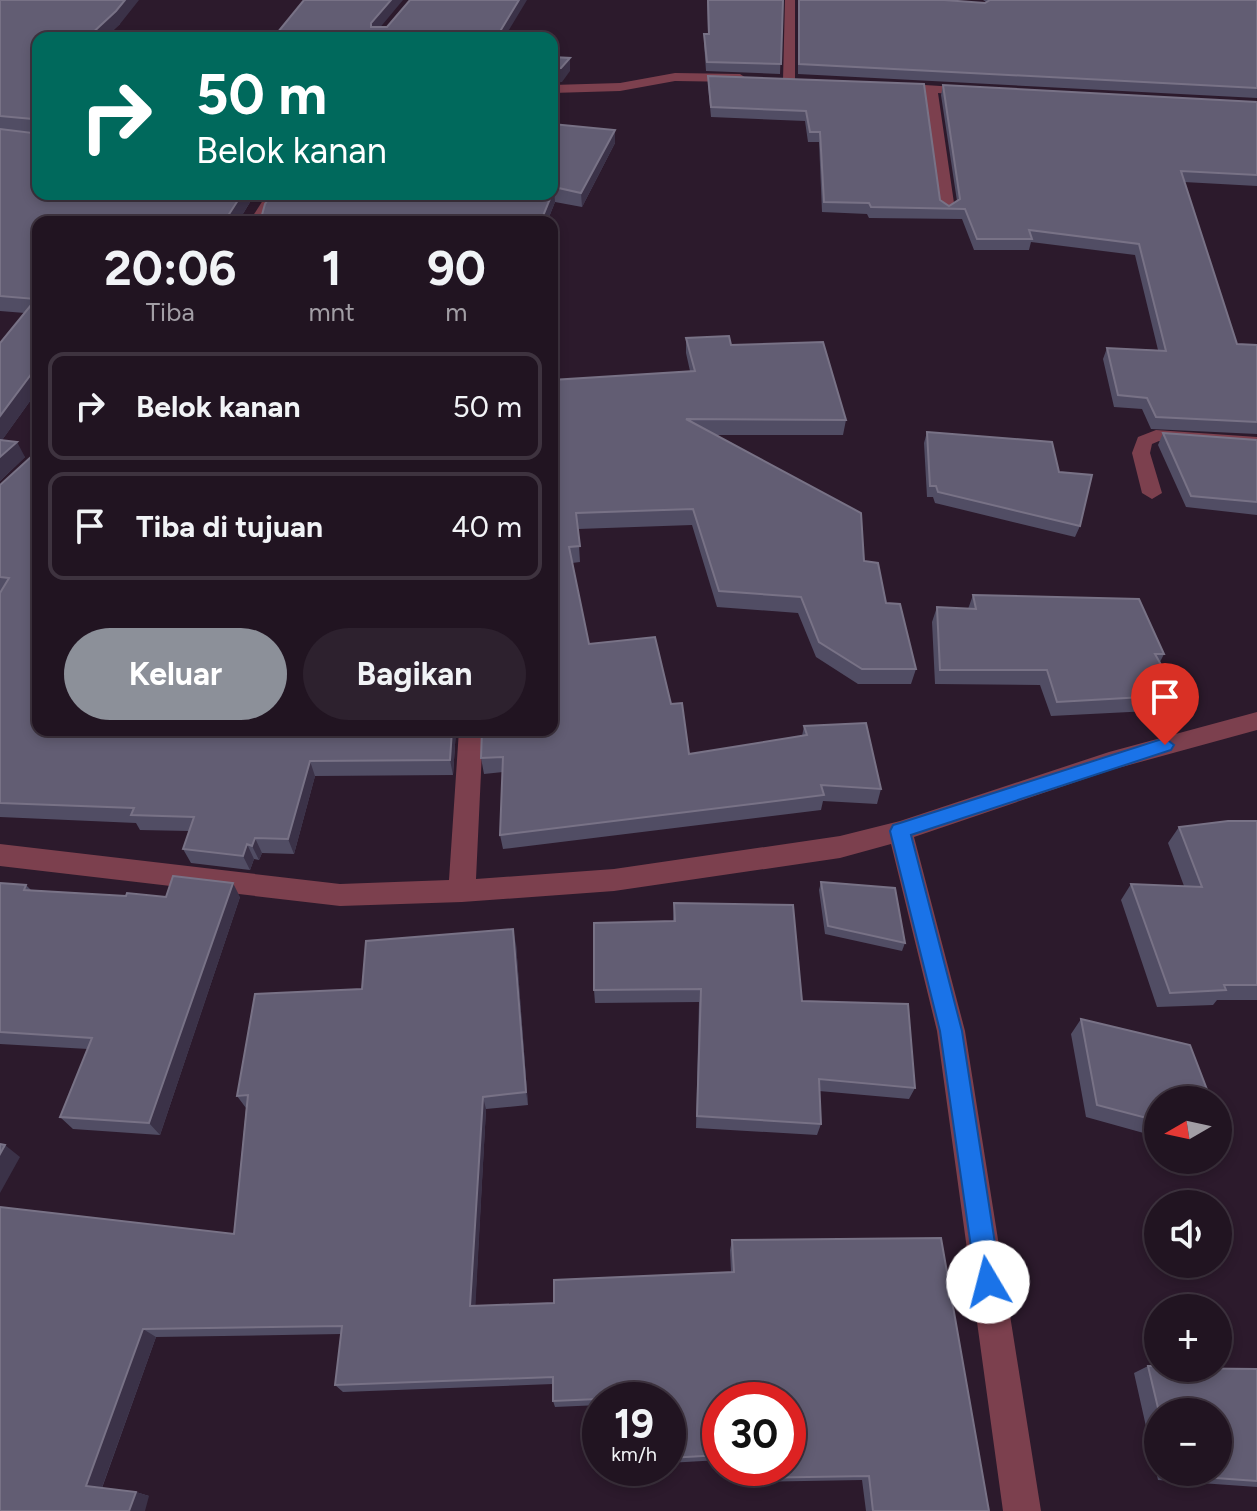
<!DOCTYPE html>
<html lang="id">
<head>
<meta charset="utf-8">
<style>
	:root { --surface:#211421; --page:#2d212e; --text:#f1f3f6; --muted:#a29ea5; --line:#3e333f; --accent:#8c9099 }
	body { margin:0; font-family:Figtree,sans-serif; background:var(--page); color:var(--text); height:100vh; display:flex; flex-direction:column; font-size:30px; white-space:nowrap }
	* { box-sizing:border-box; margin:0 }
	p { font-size:26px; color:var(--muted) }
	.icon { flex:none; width:44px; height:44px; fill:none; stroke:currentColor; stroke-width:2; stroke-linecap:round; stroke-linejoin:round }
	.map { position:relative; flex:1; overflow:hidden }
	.sheet { position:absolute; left:32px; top:216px; width:526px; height:520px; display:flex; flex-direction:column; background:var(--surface); border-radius:16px; box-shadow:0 4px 12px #0003,0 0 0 2px var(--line) }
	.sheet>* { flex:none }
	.top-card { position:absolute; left:32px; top:32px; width:526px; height:168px; border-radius:16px; box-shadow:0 4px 12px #0003,0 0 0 2px var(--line); background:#00695c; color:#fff; overflow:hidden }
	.needle { width:52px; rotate:261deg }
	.tools { position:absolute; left:1144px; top:1086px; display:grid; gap:16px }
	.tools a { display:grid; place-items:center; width:88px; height:88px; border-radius:50%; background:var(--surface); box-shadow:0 4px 12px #0003,0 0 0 2px var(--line); font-size:40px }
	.speed { position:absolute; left:582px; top:1382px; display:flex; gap:16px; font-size:40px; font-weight:700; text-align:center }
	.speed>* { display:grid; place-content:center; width:104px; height:104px; border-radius:50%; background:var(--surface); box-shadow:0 4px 12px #0003,0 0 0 2px var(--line); line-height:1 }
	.speed small { font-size:20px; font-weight:400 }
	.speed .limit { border:12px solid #d22; background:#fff; color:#111 }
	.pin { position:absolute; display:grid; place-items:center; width:68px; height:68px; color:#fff; margin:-82px -34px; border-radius:50% 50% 50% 0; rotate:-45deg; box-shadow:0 0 8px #0007 }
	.pin .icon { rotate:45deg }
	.me { position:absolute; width:88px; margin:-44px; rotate:352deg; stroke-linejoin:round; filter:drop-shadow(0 0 6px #0008) }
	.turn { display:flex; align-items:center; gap:28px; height:168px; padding:0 32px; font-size:36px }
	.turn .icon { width:104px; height:104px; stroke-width:2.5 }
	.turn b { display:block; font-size:56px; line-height:68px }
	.eta { display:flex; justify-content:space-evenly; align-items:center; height:136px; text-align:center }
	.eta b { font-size:48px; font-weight:700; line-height:56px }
	.primary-button { display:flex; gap:16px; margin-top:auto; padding:16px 32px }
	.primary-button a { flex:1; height:92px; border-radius:48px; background:var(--accent); color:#fff; font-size:32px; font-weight:700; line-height:92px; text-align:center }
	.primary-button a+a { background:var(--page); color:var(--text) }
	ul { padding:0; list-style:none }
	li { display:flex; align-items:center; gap:24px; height:108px; margin:0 16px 12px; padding:0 16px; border:4px solid var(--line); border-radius:16px }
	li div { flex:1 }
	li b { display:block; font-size:30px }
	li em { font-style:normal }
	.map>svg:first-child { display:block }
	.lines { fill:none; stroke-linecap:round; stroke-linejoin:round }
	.minor { fill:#7c404e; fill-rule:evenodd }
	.wall { fill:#514d64; fill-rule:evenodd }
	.shaded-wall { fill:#3b3248 }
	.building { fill:#625d73; stroke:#787286; stroke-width:2 }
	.route { fill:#1a73e8; stroke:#114b97; stroke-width:2 }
</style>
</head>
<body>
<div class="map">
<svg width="1257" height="1511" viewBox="0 0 1257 1511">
	<rect width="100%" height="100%" fill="#2c1a2c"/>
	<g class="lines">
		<!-- minor -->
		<path class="minor" d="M785 0H795V80L789 84 783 80Z
			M675 73 740 74 746 78 740 82 675 81 620 91 552 93V85L620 83Z
			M893 83 972 88 978 92 972 96 938 93 955 210 953 213H943L941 210 925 93 889 90V84Z
			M267 194H281L263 222H249Z
			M1156 430 1257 437V449L1159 441 1152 444 1150 453 1162 493 1152 499 1142 493 1132 453 1138 437Z
			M1257 712V730L1111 770 914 837 965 1031 1041 1511H1003L937 1031 891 844 840 858 614 891 462 902 340 906 0 866V844L340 884 449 880 459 730H483L476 879 614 869 840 836 900 821 1109 752Z"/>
	</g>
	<!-- wall -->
	<path class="wall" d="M0 0 120 24 105 38H38V194H255L238 222H38V390L2 440 25 457 0 481V343L25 313 0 311Z
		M707 0H783L780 74 706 71 704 43V34H708Z
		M798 0H943L985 3 986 2 983 0H1257V98L798 74Z
		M708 76 924 84 940 200 949 206 957 201 941 95 943 85 1257 102V186L1184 182 1237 344 1257 345V434L1151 429 1142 409 1114 407 1103 359 1107 348 1158 350 1135 255 1031 242 1029 250H974L962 219 869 218 867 214 822 212 819 142H808L805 121 711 117 708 85Z
		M552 124 615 130V143L582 207 555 202 547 222H260Z
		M686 338 731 345 846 420 843 435H716L864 561 886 603 916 669 911 684H858L816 657 798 613 717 607 692 525 578 529 580 562 572 563 589 644 671 704 689 754 802 736 804 726 881 789 877 804 823 801 821 810 503 849 500 835 503 772 484 774 481 758 552 380 690 371 686 353Z
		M927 432 1059 472 1080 526 1075 537 935 503 933 497H927L924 443Z
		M1163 433 1257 440V515L1186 507 1158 445Z
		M0 485 122 732 219 735 456 730 453 775 315 776 294 854 262 853 259 860 254 859 250 870 191 863 183 849 189 831 140 830 136 823 0 817Z
		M973 595 1164 654 1160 662 1178 695 1169 710 1051 716 1040 685 935 684 932 622 937 607 968 609Z
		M1257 821V1000H1217L1213 1005 1157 1007 1121 900 1131 884 1184 886 1168 843 1179 827Z
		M821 882 905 943 902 951 825 934 819 890Z
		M0 883 26 885 31 890 126 896 240 897 160 1135 73 1129 60 1117 88 1049 0 1044Z
		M674 903 915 1088 909 1099 819 1091 821 1124 817 1135 696 1128 699 1002 595 1003 594 990 673 921Z
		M516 944 528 1105 486 1109 475 1306 554 1303 731 1272 730 1250 732 1240 989 1511H866L862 1480 744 1482 743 1468H788L720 1400V1460L668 1463V1400H600V1405L555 1407 553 1401V1384L343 1392 335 1385 341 1334 156 1337 102 1488 136 1492 149 1496 0 1511V1207L234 1234 246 1108 237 1096 362 989Z
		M1081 1019 1158 1100V1137L1086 1117 1071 1034Z
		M1148 1366 1257 1369V1487L1158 1480 1134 1373ZM1158 1412H1218V1472H1158Z"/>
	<!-- shaded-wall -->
	<path class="shaded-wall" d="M125 0H139L120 24 105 38H87Z
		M391 0H403L373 36 371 23Z
		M519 0H527L504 38H496Z
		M570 58V71L562 82 552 83V69Z
		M615 130V143L582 207 581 193Z
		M554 187 555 202 547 222H544L543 216Z
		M242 194H255L238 222H224Z
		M38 365V390L0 443V416Z
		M17 442 25 457 0 481V457Z
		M452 730H456L453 775 450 760Z
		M310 761 315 776 294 854 288 839Z
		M255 838 262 853 259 860 252 846Z
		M247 844 254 859 250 870 243 856Z
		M233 883 240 897 160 1135 149 1123Z
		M513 929 516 944 528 1105 526 1092Z
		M483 1097 486 1109 475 1314 470 1306Z
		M5 1145 20 1157 0 1193V1154Z
		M143 1329 156 1337 101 1490 86 1486Z
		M136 1492 149 1496 145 1511H129Z"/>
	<!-- building -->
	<path class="building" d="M0 0H125L116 11 87 38H38V194H242L224 222H38V365L0 416V343L36 299 0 296V129L32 133 36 122 33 119 0 116Z
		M304 0H391L371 23V27H387L410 0H519L496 38H273Z
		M708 0H783L781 64 707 62 704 34H709Z
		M799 0H944L985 3 990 0H1257V88L799 64Z
		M552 57 570 58 561 68 552 69Z
		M708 76 924 84 940 200 949 206 960 199 943 85 1257 102V175L1181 171 1237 344 1257 345V422L1156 417 1147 398 1118 395 1107 348 1166 351 1139 244 1029 230 1032 239H977L965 209 871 207 869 203 824 202 820 132H810L806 111 711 107Z
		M552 124 615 130 581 193 554 187 552 193Z
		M272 194H552L543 216 531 215 529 222H260L265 204Z
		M729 336 731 345 823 342 846 420 686 419 861 513 864 561 878 563 886 603 900 604 916 669H862L819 642 801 597 719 591 693 509 576 513 580 546 569 547 589 644 655 637 671 704 682 703 689 754 807 735 804 726 866 723 881 789 821 785 824 795 500 835 503 757 481 758 482 730H552V380L695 371 686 338Z
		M927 432 1052 442 1059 472 1092 475 1080 526 938 492 936 486H930Z
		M1163 433 1257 440V502L1191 496Z
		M0 440 17 442 0 457Z
		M33 443H38V730H108L107 731 219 735 221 730H452L450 760 310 761 288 839 255 838 252 846 247 844 243 856 183 849 194 817 131 815 134 808 0 803V593L9 578 0 577V485L32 456Z
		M973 595 1139 599 1164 654H1155L1178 695 1057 702 1047 670H940L937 607 976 609Z
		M1228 821H1257V985H1224L1226 990 1170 993 1131 884 1202 887 1179 827Z
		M173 876 233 883 149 1123 60 1117 92 1038 0 1032V883L26 885 24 890 126 896 127 893 166 897Z
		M821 882 895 888 905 943 828 926Z
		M674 903 793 905 802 1001 908 1004 915 1088 819 1079 821 1124 697 1116 701 989 594 990V923L675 921Z
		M513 929 526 1092 483 1097 470 1306 554 1303V1280L734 1272 732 1240 941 1238 989 1511H873L869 1476 747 1478 746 1468H788V1400H720V1455L669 1458 668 1400H665V1396L553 1401V1377L335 1385 342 1326 143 1329 86 1486 136 1492 129 1511H0V1207L234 1234 248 1095 237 1096 255 994 362 989 366 941Z
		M1081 1019 1190 1045 1211 1100H1158V1121L1097 1105Z
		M0 1144 5 1145 0 1154Z
		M1148 1366H1158V1368L1257 1369V1481L1174 1475 1173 1472H1218V1412H1159Z"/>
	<!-- route -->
	<path class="route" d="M1165 738 1174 745 1171 750 911 835 962 1031 1001 1282 997 1291 988 1295 979 1291 976 1282 940 1031 890 831 893 825 900 823Z"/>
</svg>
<div class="tools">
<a><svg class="needle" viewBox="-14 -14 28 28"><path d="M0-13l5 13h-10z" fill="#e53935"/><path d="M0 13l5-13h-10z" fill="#a29ea5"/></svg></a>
<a><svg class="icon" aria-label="sound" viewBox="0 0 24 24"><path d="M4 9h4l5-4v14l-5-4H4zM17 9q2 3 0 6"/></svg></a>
<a>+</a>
<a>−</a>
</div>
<div class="speed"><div>19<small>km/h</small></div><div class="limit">30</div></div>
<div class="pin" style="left:1165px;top:745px;background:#d93025"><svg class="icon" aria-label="arrive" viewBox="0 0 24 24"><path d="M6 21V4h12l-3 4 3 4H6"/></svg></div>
<svg class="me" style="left:988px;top:1282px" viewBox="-20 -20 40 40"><circle r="19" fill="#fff"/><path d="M0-13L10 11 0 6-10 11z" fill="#1a73e8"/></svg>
<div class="top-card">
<div class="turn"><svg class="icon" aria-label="right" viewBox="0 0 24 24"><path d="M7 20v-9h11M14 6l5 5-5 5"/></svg><div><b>50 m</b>Belok kanan</div></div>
</div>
<section class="sheet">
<div class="eta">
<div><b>20:06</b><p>Tiba</p></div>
<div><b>1</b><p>mnt</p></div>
<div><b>90</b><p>m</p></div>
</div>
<ul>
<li><svg class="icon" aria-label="right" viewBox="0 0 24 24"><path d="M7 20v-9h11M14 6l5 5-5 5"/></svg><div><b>Belok kanan</b></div><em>50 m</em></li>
<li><svg class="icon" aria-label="arrive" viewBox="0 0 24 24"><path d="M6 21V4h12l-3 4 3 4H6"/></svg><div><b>Tiba di tujuan</b></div><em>40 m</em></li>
</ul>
<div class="primary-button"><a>Keluar</a><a>Bagikan</a></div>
</section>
</div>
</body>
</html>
